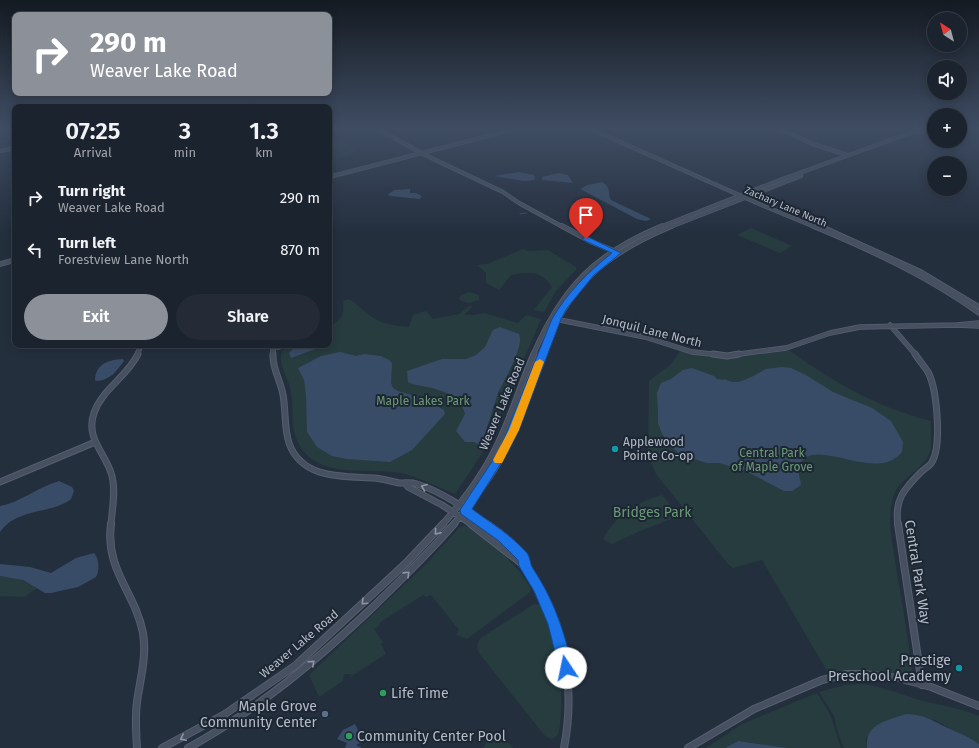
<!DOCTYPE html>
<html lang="en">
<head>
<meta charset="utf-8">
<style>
	:root { --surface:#1b232e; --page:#242b36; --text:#f1f3f6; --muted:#a0a4aa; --line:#39404a; --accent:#8c9099 }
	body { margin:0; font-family:"Fira Sans",sans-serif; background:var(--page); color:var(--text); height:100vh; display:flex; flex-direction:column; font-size:15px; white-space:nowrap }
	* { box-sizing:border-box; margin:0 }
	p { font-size:13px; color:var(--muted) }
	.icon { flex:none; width:22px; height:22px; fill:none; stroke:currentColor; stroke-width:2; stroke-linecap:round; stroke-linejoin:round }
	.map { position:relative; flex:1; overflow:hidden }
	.panel { position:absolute; left:12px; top:104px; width:320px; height:244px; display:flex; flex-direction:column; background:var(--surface); border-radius:8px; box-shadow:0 2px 10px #0003,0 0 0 1px var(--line) }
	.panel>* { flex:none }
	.top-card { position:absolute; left:12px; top:12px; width:320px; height:84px; border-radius:8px; box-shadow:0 2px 10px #0003,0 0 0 1px var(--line); background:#8c9099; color:#fff; overflow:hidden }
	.needle { width:26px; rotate:324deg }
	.tools { position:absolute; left:927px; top:12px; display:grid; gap:8px }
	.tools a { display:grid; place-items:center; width:40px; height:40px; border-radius:50%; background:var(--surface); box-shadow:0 2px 10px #0003,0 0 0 1px var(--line); font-size:20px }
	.pin { position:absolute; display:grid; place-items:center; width:34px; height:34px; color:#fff; margin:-41px -17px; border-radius:50% 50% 50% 0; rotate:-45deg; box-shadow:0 0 4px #0007 }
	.pin .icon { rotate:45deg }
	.me { position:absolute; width:44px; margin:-22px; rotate:349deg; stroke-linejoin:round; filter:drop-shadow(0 0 3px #0008) }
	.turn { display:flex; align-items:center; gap:14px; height:84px; padding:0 12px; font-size:18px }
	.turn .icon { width:52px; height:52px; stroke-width:2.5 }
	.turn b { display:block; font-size:28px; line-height:34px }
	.eta { display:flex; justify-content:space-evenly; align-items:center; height:68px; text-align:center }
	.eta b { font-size:24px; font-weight:600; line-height:28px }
	.cta { display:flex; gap:8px; margin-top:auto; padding:8px 12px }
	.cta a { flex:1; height:46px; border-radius:24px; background:var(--accent); color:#fff; font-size:16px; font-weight:600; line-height:46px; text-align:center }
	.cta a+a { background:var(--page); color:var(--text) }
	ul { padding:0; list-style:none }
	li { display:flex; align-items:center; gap:12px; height:52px; padding:0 12px }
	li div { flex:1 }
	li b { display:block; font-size:15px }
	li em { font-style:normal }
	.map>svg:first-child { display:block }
	.green { fill:#263c3f }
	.water { fill:#394c67 }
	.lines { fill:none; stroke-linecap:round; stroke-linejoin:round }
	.stream { stroke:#394c67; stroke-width:1 }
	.secondary-far3-casing { stroke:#565f6c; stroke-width:4.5 }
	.secondary-far2-casing { stroke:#565f6c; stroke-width:5.5 }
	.secondary-far1-casing { stroke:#565f6c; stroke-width:7 }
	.secondary-casing { stroke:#565f6c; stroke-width:8 }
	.secondary-far3 { stroke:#465061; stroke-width:3 }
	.secondary-far2 { stroke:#465061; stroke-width:4 }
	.secondary-far1 { stroke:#465061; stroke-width:5 }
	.secondary { stroke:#465061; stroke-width:6 }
	.oneway { stroke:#8e96a5 }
	.route { fill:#1a73e8; stroke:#114b97 }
	.slow { fill:#f59e0b }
	.culture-dot { fill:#0f9aa8; stroke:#1d2633; stroke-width:1.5 }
	.leisure-dot { fill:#2e9e5b; stroke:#1d2633; stroke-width:1.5 }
	.service-dot { fill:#5c6f8a; stroke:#1d2633; stroke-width:1.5 }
	.labels { text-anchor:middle; stroke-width:4; stroke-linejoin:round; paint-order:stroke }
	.far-street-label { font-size:10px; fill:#b4bcc9; stroke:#1d2633 }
	.street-label { font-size:12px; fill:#b4bcc9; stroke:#1d2633 }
	.park-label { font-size:12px; fill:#6b9a76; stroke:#1d2633 }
	.poi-label { font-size:12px; fill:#b4bcc9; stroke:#1d2633; text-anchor:start }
	.near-park-label { font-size:14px; fill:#6b9a76; stroke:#1d2633 }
	.near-street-label { font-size:14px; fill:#b4bcc9; stroke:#1d2633 }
	.near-poi-label { font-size:14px; fill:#b4bcc9; stroke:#1d2633; text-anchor:end }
</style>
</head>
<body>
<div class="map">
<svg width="979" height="748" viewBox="0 0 979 748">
	<rect width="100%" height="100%" fill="#242f3e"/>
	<!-- green -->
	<path class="green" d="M332 134 358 150 350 155 331 160 329 165V135Z
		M751 228 792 246 780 253 737 235Z
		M523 249 528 251 548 250 576 267V270L556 291 544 312 534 310 552 287C542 270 528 272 511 275L499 290 486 283V273L477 265 487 264Z
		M469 292 479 295V300L469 303 461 301 459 298 461 295Z
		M349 299C359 305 363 311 372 317 382 324 397 326 409 327L413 315 426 311 433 319 459 314 469 306H473L464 315H475L484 313 518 323 526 315 541 319 490 439 479 458 455 494C437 487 419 477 401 473 365 467 315 481 297 440 290 425 294 408 291 392 289 378 277 365 282 351L292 345H329V327C341 320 345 315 343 301Z
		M789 350C832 382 879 408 931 421 930 432 933 444 929 454 921 472 898 478 893 498 886 522 894 549 897 573 903 607 908 641 913 675L909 678C883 672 858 669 831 673L827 671 762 560 733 568 729 565 656 474 648 455 649 381 671 364 680 351C717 360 752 357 789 350Z
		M662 495 679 516 640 531 612 544 603 539C616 515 636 502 662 495Z
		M465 525 499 549 520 572 531 589 530 592 467 639 456 635 459 630 431 595 426 597 423 595 379 623 380 625 374 629 383 642 381 644 386 654 350 677 352 674H344L343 681 319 697 309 675 425 565 459 528Z
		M0 576 18 578 37 588 24 597 0 596Z
		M534 604 540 605C560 628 566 707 558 735L552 739 545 736 479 653C476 647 477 641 482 637Z
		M861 684C883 686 902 695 923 701 942 706 961 708 979 716V744L933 719 866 738 867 748H844L838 733 834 716 819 692 845 685Z
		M817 693 830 714 841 748H788L738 741 725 748H706L742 724Z
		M500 732 513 748H483L487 741Z"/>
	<!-- water -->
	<path class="water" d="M519 172 534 175 535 180 524 181 494 176Z
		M559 173 568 175 573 183 542 180V177Z
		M602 182C612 188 607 193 611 200L651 219 646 221 637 219 580 189 587 185Z
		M410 189V193H416L422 196 420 199 390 196 388 194 395 190Z
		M500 327 519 334C525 346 504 380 498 393 492 410 487 429 481 446L474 442H465L456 431 465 414C460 391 432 388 412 384L408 382 407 371 442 359H466L476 355 485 347 493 330Z
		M297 345H326L291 358 289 353Z
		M340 352 356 356 364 354 381 356 389 360 392 363 391 383 393 388 398 391 425 399 444 410 445 414 412 450 390 462 347 459 332 456 317 447 307 432 306 395 304 380 298 368 321 356Z
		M123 359 124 361C116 371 111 380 97 381L95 380C96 363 109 360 123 359Z
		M782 367 791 368 806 375 833 392 872 408 891 421 903 442 902 452C875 486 809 430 798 469L801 485 792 491H784L746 471 719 463H707L681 455 676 451 662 434 658 423V412L657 393 661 383 671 379 683 370 692 368 714 376 717 379 723 380 725 379C738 388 755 374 766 369 771 368 777 368 782 367Z
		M59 481 72 487 74 491 71 499C50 515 18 507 0 532V506C19 503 38 487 59 481Z
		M94 553C99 558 100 571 96 577L78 587 51 593H45L23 580 0 576V564L30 567 51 573 76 558Z
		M906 714C926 715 931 720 948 728 959 733 969 737 979 744V748H867C865 723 887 721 906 714Z
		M355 724 361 736 359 737 362 742 356 745 362 748H345L347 743 337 739 343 730Z
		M738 741 788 748H725Z"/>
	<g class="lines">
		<!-- stream -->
		<path class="stream" d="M0 136 9 138 11 141
			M520 214 526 213"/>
		<defs>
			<path id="secondary-far3" d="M378 129 425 155 503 192 519 203 563 227
				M591 129 757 203 815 227
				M780 129 813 144 847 155
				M919 132 929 129
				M0 151 15 148
				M329 177 515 129
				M818 225 822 227
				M660 227 780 180 921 129
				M670 227 801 176"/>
			<path id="secondary-far2" d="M562 226 592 242 614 251
				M813 226C871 250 927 276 979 313
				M820 226 921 272 979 307
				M0 264 15 260
				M555 319 645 337 692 352 722 355
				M979 323 957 325 979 326
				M890 325 916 355
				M272 345 278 347 286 345
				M137 355 141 345
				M273 355V346
				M533 355C562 288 594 254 662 226
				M541 355C570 285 602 255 672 226
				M732 355 786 348 830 333 860 327 957 325"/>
			<path id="secondary-far1" d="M273 354C272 369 281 381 283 395 286 411 284 428 289 443 302 480 344 476 375 478 383 479 391 481 399 483 405 483 411 482 417 484 443 492 467 510 488 525
				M713 354 727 356 739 354
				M0 482 93 443
				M405 483 408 487 442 505 473 525
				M111 525C112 509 116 492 112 476 106 453 85 439 94 413 102 389 127 377 138 354
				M442 525C466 498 488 468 502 435 514 409 522 381 534 354
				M453 525C472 502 491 478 504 452 520 421 529 387 542 354
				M898 525C894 500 904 489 921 472 924 469 930 466 932 462 942 445 937 389 928 372 924 366 919 360 915 354"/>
			<path id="secondary" d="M111 524C105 570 135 592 143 633 147 656 140 680 137 702 135 717 136 733 137 748
				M471 524 525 566
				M487 524C500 533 514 543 523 557 526 561 525 568 529 573 533 579 538 584 541 591 568 637 574 696 564 748
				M898 524 922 685
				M162 748 225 714 296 665 405 564 443 524
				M188 748C257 710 316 661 373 607 401 580 429 553 454 524
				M688 748 754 709 822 680 847 674H864L898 678 931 687 979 706"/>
		</defs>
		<!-- secondary-far3 casing -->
		<use href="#secondary-far3" class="secondary-far3-casing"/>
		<!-- secondary-far2 casing -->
		<use href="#secondary-far2" class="secondary-far2-casing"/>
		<!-- secondary-far1 casing -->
		<use href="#secondary-far1" class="secondary-far1-casing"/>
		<!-- secondary casing -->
		<use href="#secondary" class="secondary-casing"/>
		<!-- secondary-far3 -->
		<use href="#secondary-far3" class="secondary-far3"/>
		<!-- secondary-far2 -->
		<use href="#secondary-far2" class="secondary-far2"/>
		<!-- secondary-far1 -->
		<use href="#secondary-far1" class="secondary-far1"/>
		<!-- secondary -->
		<use href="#secondary" class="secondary"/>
	</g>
	<!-- one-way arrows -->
	<defs><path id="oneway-chevron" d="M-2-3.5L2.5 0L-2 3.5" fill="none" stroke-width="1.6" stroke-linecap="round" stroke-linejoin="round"/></defs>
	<g class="oneway">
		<use href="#oneway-chevron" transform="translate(424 487) rotate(-158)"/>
		<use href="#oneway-chevron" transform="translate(437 532) rotate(130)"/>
		<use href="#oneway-chevron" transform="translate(407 574) rotate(-44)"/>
		<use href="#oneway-chevron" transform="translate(364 602) rotate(137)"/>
		<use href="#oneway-chevron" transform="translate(312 663) rotate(-42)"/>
		<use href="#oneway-chevron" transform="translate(183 738) rotate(153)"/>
	</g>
	<!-- sky -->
	<linearGradient id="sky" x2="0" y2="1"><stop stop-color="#141a22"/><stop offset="0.55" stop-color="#3f4d63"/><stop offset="1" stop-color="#3f4d63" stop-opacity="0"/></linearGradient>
	<rect width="979" height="233" fill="url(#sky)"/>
	<!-- route -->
	<path class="route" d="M583 237H588L621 253 594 275 567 308 561 319 519 430 508 452 472 509C491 523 511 535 527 553 530 557 530 563 532 567 555 602 563 629 573 668L571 673 566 675 561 673 559 668 548 624 534 591 519 566 518 560 499 541 461 514 460 510 499 451 552 319C567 293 588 272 612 253L583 240Z"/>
	<!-- slow -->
	<path class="slow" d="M540 359 544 362 519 430 502 463H495L493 460 509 430 535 362Z"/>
	<!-- markers -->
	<g class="culture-dot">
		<circle cx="615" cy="449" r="4"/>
		<circle cx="959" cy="668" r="4"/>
	</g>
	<g class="leisure-dot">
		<circle cx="383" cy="693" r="4"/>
		<circle cx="349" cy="736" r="4"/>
	</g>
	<circle class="service-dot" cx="325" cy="714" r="4"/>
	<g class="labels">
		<!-- far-street labels -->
		<g class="far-street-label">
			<text transform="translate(786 206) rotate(23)" y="4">Zachary Lane North</text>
		</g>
		<!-- street labels -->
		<g class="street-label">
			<text transform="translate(652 331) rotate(14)" y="4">Jonquil Lane North</text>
			<text transform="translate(502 404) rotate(-67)" y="4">Weaver Lake Road</text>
			<text transform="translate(299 644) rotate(-40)" y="4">Weaver Lake Road</text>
		</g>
		<!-- park labels -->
		<g class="park-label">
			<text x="423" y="405">Maple Lakes Park</text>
			<text x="772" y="457">Central Park<tspan x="772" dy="14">of Maple Grove</tspan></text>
		</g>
		<!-- poi labels -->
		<g class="poi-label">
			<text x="623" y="446">Applewood<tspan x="623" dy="14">Pointe Co-op</tspan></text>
		</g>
		<!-- near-park labels -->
		<g class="near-park-label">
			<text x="652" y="517">Bridges Park</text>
		</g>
		<!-- near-street labels -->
		<g class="near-street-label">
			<text transform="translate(918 572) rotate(81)" y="5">Central Park Way</text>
		</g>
		<!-- near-poi labels -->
		<g class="near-poi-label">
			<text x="951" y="665">Prestige<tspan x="951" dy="16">Preschool Academy</tspan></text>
			<text x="391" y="698" text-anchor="start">Life Time</text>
			<text x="317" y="711">Maple Grove<tspan x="317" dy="16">Community Center</tspan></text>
			<text x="357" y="741" text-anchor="start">Community Center Pool</text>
		</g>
	</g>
</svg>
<div class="tools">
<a><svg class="needle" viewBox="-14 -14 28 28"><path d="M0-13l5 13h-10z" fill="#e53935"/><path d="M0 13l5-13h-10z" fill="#a0a4aa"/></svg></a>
<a><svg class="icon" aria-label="sound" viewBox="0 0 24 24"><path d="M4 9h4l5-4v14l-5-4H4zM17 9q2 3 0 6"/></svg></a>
<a>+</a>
<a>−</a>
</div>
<div class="pin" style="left:586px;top:239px;background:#d93025"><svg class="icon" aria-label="arrive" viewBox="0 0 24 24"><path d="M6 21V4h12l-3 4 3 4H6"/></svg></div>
<svg class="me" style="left:566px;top:668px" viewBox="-20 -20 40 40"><circle r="19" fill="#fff"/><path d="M0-13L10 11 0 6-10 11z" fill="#1a73e8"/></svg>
<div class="top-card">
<div class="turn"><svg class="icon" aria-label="right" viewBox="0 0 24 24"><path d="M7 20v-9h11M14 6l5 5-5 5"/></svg><div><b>290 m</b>Weaver Lake Road</div></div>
</div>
<section class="panel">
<div class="eta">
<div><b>07:25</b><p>Arrival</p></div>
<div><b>3</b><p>min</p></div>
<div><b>1.3</b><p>km</p></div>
</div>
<ul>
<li><svg class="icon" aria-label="right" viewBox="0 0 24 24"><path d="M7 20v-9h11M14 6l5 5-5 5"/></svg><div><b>Turn right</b><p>Weaver Lake Road</p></div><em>290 m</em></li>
<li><svg class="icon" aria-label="left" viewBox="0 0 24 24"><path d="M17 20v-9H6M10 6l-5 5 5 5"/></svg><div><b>Turn left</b><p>Forestview Lane North</p></div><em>870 m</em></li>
</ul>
<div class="cta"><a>Exit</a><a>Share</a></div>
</section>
</div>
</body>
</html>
